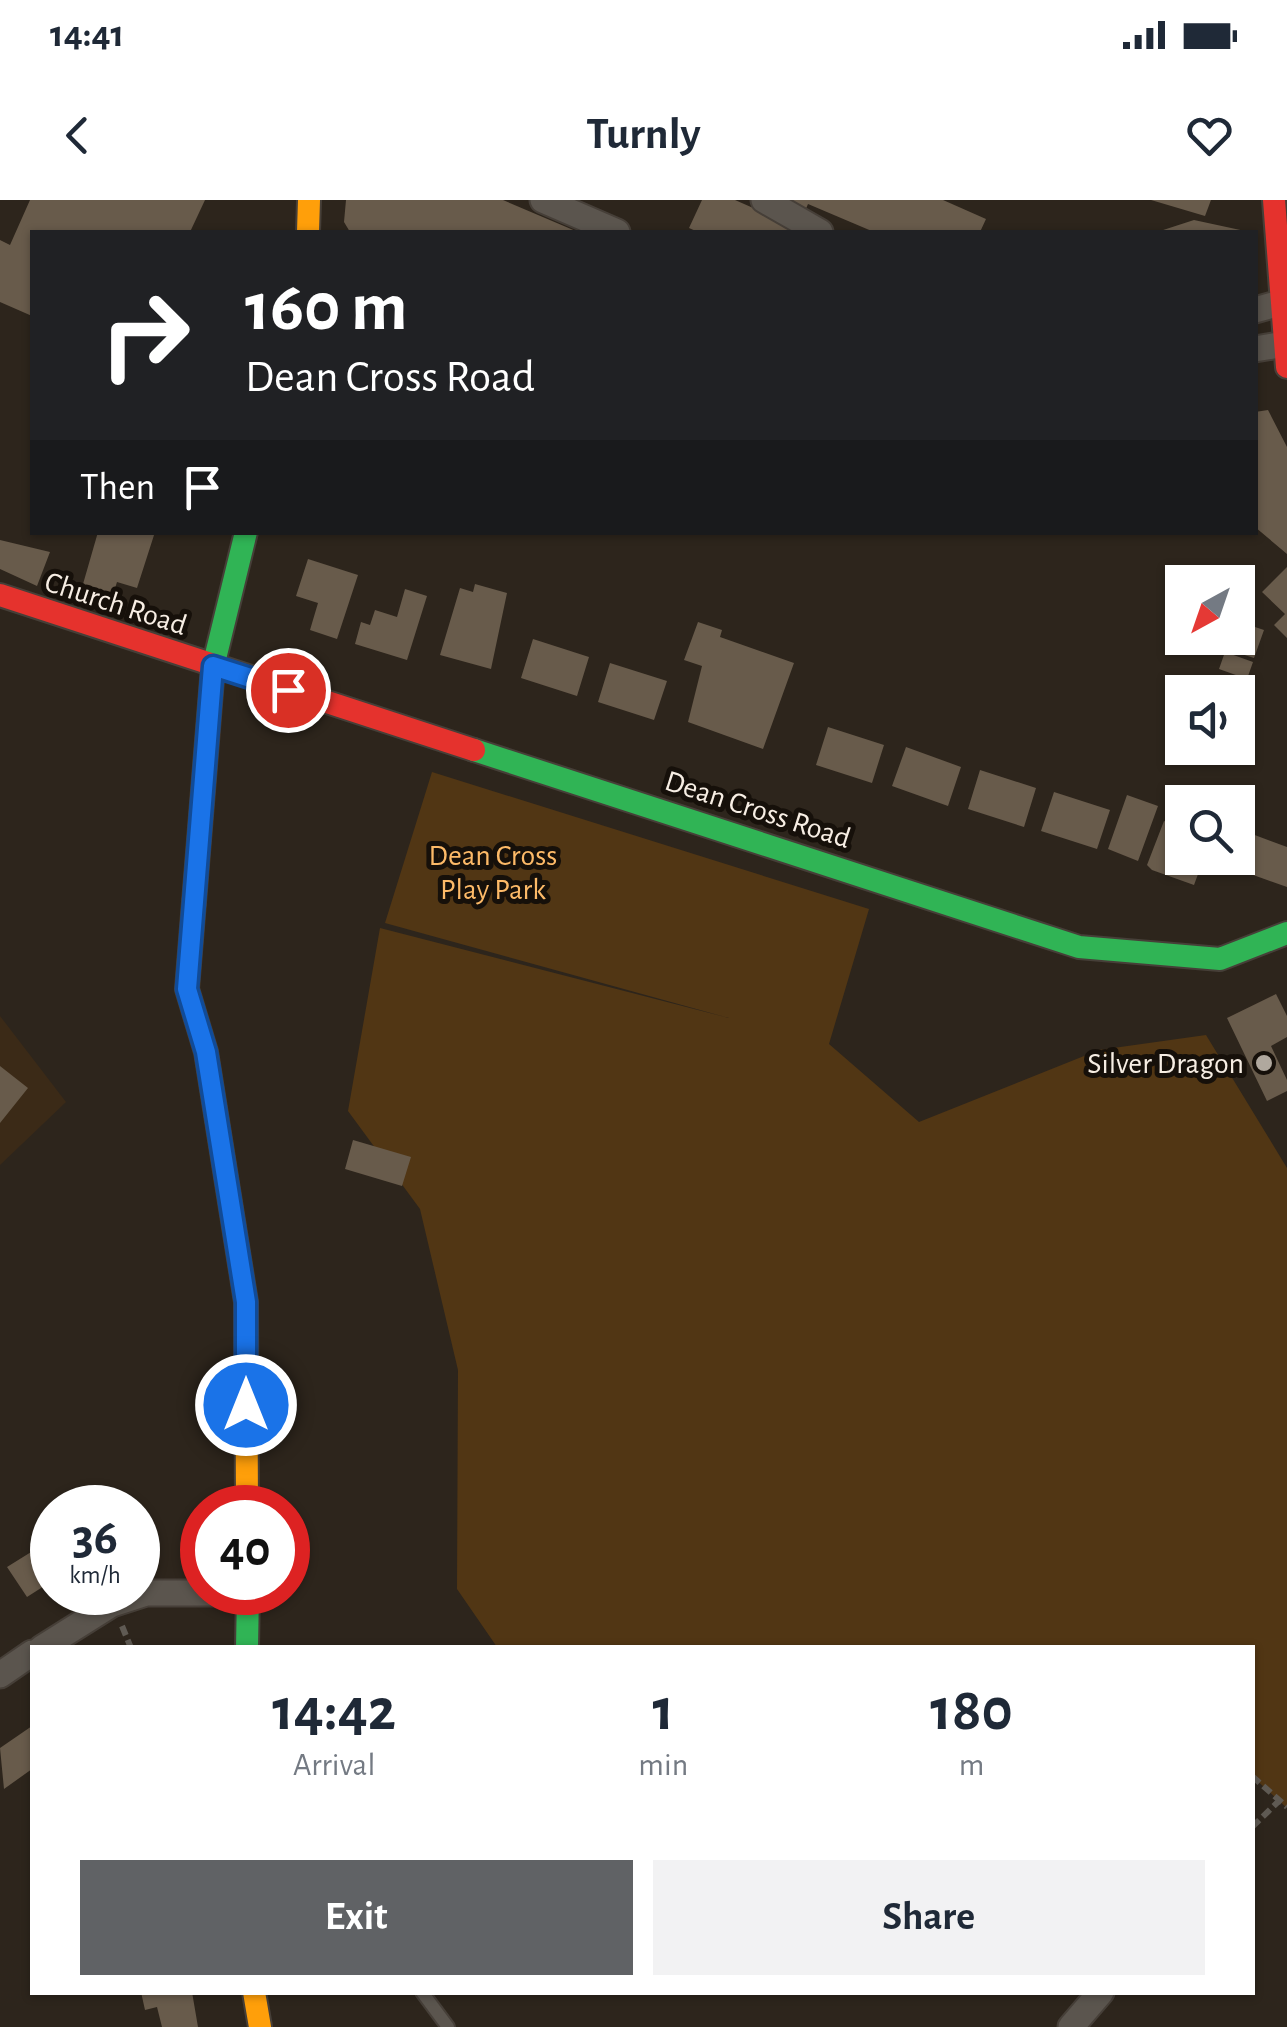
<!DOCTYPE html>
<html lang="en">
<head>
<meta charset="utf-8">
<style>
	:root { --surface:#fff; --page:#f2f2f3; --text:#1f2937; --muted:#747a83; --accent:#606265 }
	body { margin:0; font-family:"Alegreya Sans",sans-serif; background:var(--page); color:var(--text); height:100vh; display:flex; flex-direction:column; font-size:38px; white-space:nowrap }
	* { box-sizing:border-box; margin:0 }
	p { font-size:32px; color:var(--muted) }
	.icon { flex:none; width:55px; height:55px; fill:none; stroke:currentColor; stroke-width:2; stroke-linecap:round; stroke-linejoin:round }
	.map { position:relative; flex:1; overflow:hidden }
	.drawer { position:absolute; left:30px; top:1445px; width:1225px; height:350px; display:flex; flex-direction:column; background:var(--surface); border-radius:0px; box-shadow:0 2px 8px #0004 }
	.drawer>* { flex:none }
	.top-card { position:absolute; left:30px; top:30px; width:1228px; height:305px; border-radius:0px; box-shadow:0 2px 8px #0004; background:#202124; color:#fff; overflow:hidden }
	.needle { width:65px; rotate:220deg }
	.fabs { position:absolute; left:1165px; top:365px; display:grid; gap:20px }
	.fabs a { display:grid; place-items:center; width:90px; height:90px; border-radius:0px; background:var(--surface); box-shadow:0 2px 8px #0004; font-size:50px }
	.speed { position:absolute; left:30px; top:1285px; display:flex; gap:20px; font-size:50px; font-weight:700; text-align:center }
	.speed>* { display:grid; place-content:center; width:130px; height:130px; border-radius:50%; background:var(--surface); box-shadow:0 2px 8px #0004; line-height:1 }
	.speed small { font-size:25px; font-weight:400 }
	.speed .limit { border:15px solid #d22; background:#fff; color:#111 }
	.pin { position:absolute; display:grid; place-items:center; width:85px; height:85px; color:#fff; margin:-42px; border:5px solid #fff; border-radius:50%; box-shadow:0 2px 10px #0007 }
	.me { position:absolute; width:110px; margin:-55px; rotate:0deg; stroke-linejoin:round; filter:drop-shadow(0 0 8px #0008) }
	.turn { display:flex; align-items:center; gap:35px; height:210px; padding:0 50px; font-size:45px }
	.turn .icon { width:130px; height:130px; stroke-width:2.5 }
	.turn b { display:block; font-size:70px; line-height:85px }
	.then { display:flex; align-items:center; height:95px; padding:0 50px; background:#0003; gap:20px; font-size:38px }
	.eta { display:flex; justify-content:space-evenly; align-items:center; height:170px; text-align:center }
	.eta b { font-size:60px; font-weight:700; line-height:70px }
	.primary-button { display:flex; gap:20px; margin-top:auto; padding:20px 50px }
	.primary-button a { flex:1; height:115px; border-radius:0px; background:var(--accent); color:#fff; font-size:40px; font-weight:700; line-height:115px; text-align:center }
	.primary-button a+a { background:var(--page); color:var(--text) }
	.status { display:flex; justify-content:space-between; align-items:center; height:70px; padding:0 50px; background:var(--surface); direction:ltr }
	.status svg { height:28px; fill:currentColor }
	header { display:flex; justify-content:space-between; align-items:center; height:130px; padding:0 50px; background:var(--surface); font-size:45px; font-weight:700 }
	.map>svg:first-child { display:block }
	.built { fill:#3b2a17 }
	.green { fill:#513614 }
	.building { fill:#685b4b }
	.lines { fill:none; stroke-linecap:round; stroke-linejoin:round }
	.lane-casing { stroke:#463f38; stroke-width:16 }
	.street-casing { stroke:#463f38; stroke-width:29 }
	.fast-casing { stroke:#463f38; stroke-width:26 }
	.slow-casing { stroke:#463f38; stroke-width:26 }
	.jam-casing { stroke:#463f38; stroke-width:26 }
	.path { stroke:#5f5a53; stroke-width:6; stroke-dasharray:10 5; stroke-linecap:butt }
	.lane { stroke:#5b554e; stroke-width:12 }
	.street { stroke:#5b554e; stroke-width:25 }
	.fast { stroke:#30b455; stroke-width:22 }
	.slow { stroke:#ff9f0a; stroke-width:22 }
	.jam { stroke:#e5322d; stroke-width:22 }
	.route-casing { stroke:#114b97; stroke-width:25 }
	.route { stroke:#1a73e8; stroke-width:18 }
	.poi-dot { fill:#b0a89e; stroke:#16100a; stroke-width:4 }
	.labels { text-anchor:middle; stroke-width:10; stroke-linejoin:round; paint-order:stroke }
	.street-label { font-size:30px; fill:#f7eee4; stroke:#16100a }
	.park-label { font-size:30px; fill:#fdba68; stroke:#16100a }
	.poi-label { font-size:30px; fill:#f7eee4; stroke:#16100a; text-anchor:end }
</style>
</head>
<body>
<div class="status"><b>14:41</b><svg viewBox="0 0 49 12"><path d="M0 12V9h3v3zM5 12V6h3v6zM10 12V3h3v9zM15 12V0h3v12zM26 1h20v11H26zM47 4h2v5h-2z"/></svg></div>
<header><svg class="icon" aria-label="back" viewBox="0 0 24 24"><path d="M15 5l-7 7 7 7"/></svg>Turnly<svg class="icon" aria-label="heart" viewBox="0 0 24 24"><path d="M12 20l-8-8c-3-5 5-10 8-4 3-6 11-1 8 4z"/></svg></header>
<div class="map">
<svg width="1287" height="1827" viewBox="0 0 1287 1827">
	<rect width="100%" height="100%" fill="#2d251c"/>
	<!-- built -->
	<path class="built" d="M0 816 66 902 0 965Z"/>
	<!-- green -->
	<path class="green" d="M432 572 869 709 829 844 919 922 1099 850 1206 835 1287 968V1608L1253 1577 1252 1448 497 1447 457 1389 458 1170 420 1009 348 911 380 728 729 818 385 723Z"/>
	<!-- building -->
	<path class="building" d="M30 0H205L190 32H32V116L0 102V40L10 45Z
		M346 0H503L578 32H350L344 22Z
		M702 0H735L794 26 791 32H698L689 28Z
		M778 0H943L986 19 980 32H874L808 4 805 11Z
		M1151 0H1211L1205 16Z
		M1194 20 1245 31 1244 32H1157Z
		M1268 210 1287 247V354L1255 327V212Z
		M98 332H155L137 388 117 382 111 401 81 391Z
		M0 340 50 352 37 386 0 369Z
		M308 359 358 375 337 439 310 430 318 403 296 396Z
		M1287 367V438L1274 425 1285 414 1262 392Z
		M475 384 507 393 491 469 440 455 460 388 473 392Z
		M405 389 427 396 407 460 355 444 361 422 370 425 375 410 397 417Z
		M698 422 722 430 720 437 794 463 763 549 688 522 702 466 684 460Z
		M1240 422 1264 430 1254 458 1229 450Z
		M533 439 589 457 577 496 521 478Z
		M1225 452 1253 462 1247 479 1219 469Z
		M610 463 667 481 654 520 598 502Z
		M828 527 884 545 872 583 816 565Z
		M906 547 961 567 948 606 892 586Z
		M980 570 1036 588 1024 627 968 609Z
		M1054 592 1110 610 1097 649 1041 631Z
		M1127 595 1158 606 1138 661 1108 649Z
		M1164 621 1182 628V658H1220L1215 671 1201 666 1194 685 1152 670 1147 665Z
		M1244 631 1287 647V687L1231 667Z
		M1276 794 1287 816V837L1271 846 1287 880V891L1267 901 1227 818Z
		M0 866 28 888 0 923Z
		M353 940 411 957 402 986 345 969Z
		M52 1339V1381L27 1397 7 1367Z
		M32 1526V1569L4 1589 0 1548Z
		M141 1792H192L198 1827H162L157 1807 145 1810Z"/>
	<g class="lines">
		<defs>
			<path id="lane" d="M422 1792 448 1827"/>
			<path id="street" d="M543 0 617 32
				M764 0 820 32
				M1255 110 1287 101
				M1255 149 1285 144
				M42 1448 112 1404 146 1393H248
				M0 1475 32 1453
				M1071 1827 1101 1792"/>
			<path id="fast" d="M474 550 1079 747 1220 759 1287 733
				M194 702 213 467 246 332
				M247 1448 248 1392"/>
			<path id="slow" d="M308 32 309 0
				M194 702 187 789 206 852 246 1102 247 1308
				M254 1792 260 1827"/>
			<path id="jam" d="M1274 0 1287 167
				M0 395 474 550"/>
		</defs>
		<!-- lane casing -->
		<use href="#lane" class="lane-casing"/>
		<!-- street casing -->
		<use href="#street" class="street-casing"/>
		<!-- fast casing -->
		<use href="#fast" class="fast-casing"/>
		<!-- slow casing -->
		<use href="#slow" class="slow-casing"/>
		<!-- jam casing -->
		<use href="#jam" class="jam-casing"/>
		<!-- path -->
		<path class="path" d="M122 1426 131 1448
			M1252 1576 1287 1607
			M1252 1627 1280 1600"/>
		<!-- lane -->
		<use href="#lane" class="lane"/>
		<!-- street -->
		<use href="#street" class="street"/>
		<!-- fast -->
		<use href="#fast" class="fast"/>
		<!-- slow -->
		<use href="#slow" class="slow"/>
		<!-- jam -->
		<use href="#jam" class="jam"/>
	</g>
	<g class="lines">
		<defs>
			<path id="route" d="M246 1205V1102L206 852 187 789 213 466 288 490"/>
		</defs>
		<!-- route casing -->
		<use href="#route" class="route-casing"/>
		<!-- route -->
		<use href="#route" class="route"/>
	</g>
	<!-- markers -->
	<circle class="poi-dot" cx="1264" cy="863" r="10"/>
	<g class="labels">
		<!-- street labels -->
		<g class="street-label">
			<text transform="translate(116 403) rotate(18)" y="10">Church Road</text>
			<text transform="translate(758 609) rotate(18)" y="10">Dean Cross Road</text>
		</g>
		<!-- park labels -->
		<g class="park-label">
			<text x="493" y="665">Dean Cross<tspan x="493" dy="34">Play Park</tspan></text>
		</g>
		<!-- poi labels -->
		<g class="poi-label">
			<text x="1244" y="873">Silver Dragon</text>
		</g>
	</g>
</svg>
<div class="fabs">
<a><svg class="needle" viewBox="-14 -14 28 28"><path d="M0-13l5 13h-10z" fill="#e53935"/><path d="M0 13l5-13h-10z" fill="#747a83"/></svg></a>
<a><svg class="icon" aria-label="sound" viewBox="0 0 24 24"><path d="M4 9h4l5-4v14l-5-4H4zM17 9q2 3 0 6"/></svg></a>
<a><svg class="icon" aria-label="search" viewBox="0 0 24 24"><circle cx="10" cy="10" r="6"/><path d="M15 15l6 6"/></svg></a>
</div>
<div class="speed"><div>36<small>km/h</small></div><div class="limit">40</div></div>
<div class="pin" style="left:288px;top:490px;background:#d93025"><svg class="icon" aria-label="arrive" viewBox="0 0 24 24"><path d="M6 21V4h12l-3 4 3 4H6"/></svg></div>
<svg class="me" style="left:246px;top:1205px" viewBox="-20 -20 40 40"><circle r="17" fill="#1a73e8" stroke="#fff" stroke-width="3"/><path d="M0-11L8 9 0 5-8 9z" fill="#fff"/></svg>
<div class="top-card">
<div class="turn"><svg class="icon" aria-label="right" viewBox="0 0 24 24"><path d="M7 20v-9h11M14 6l5 5-5 5"/></svg><div><b>160 m</b>Dean Cross Road</div></div>
<div class="then">Then<svg class="icon" aria-label="arrive" viewBox="0 0 24 24"><path d="M6 21V4h12l-3 4 3 4H6"/></svg></div>
</div>
<section class="drawer">
<div class="eta">
<div><b>14:42</b><p>Arrival</p></div>
<div><b>1</b><p>min</p></div>
<div><b>180</b><p>m</p></div>
</div>
<div class="primary-button"><a>Exit</a><a>Share</a></div>
</section>
</div>
</body>
</html>
